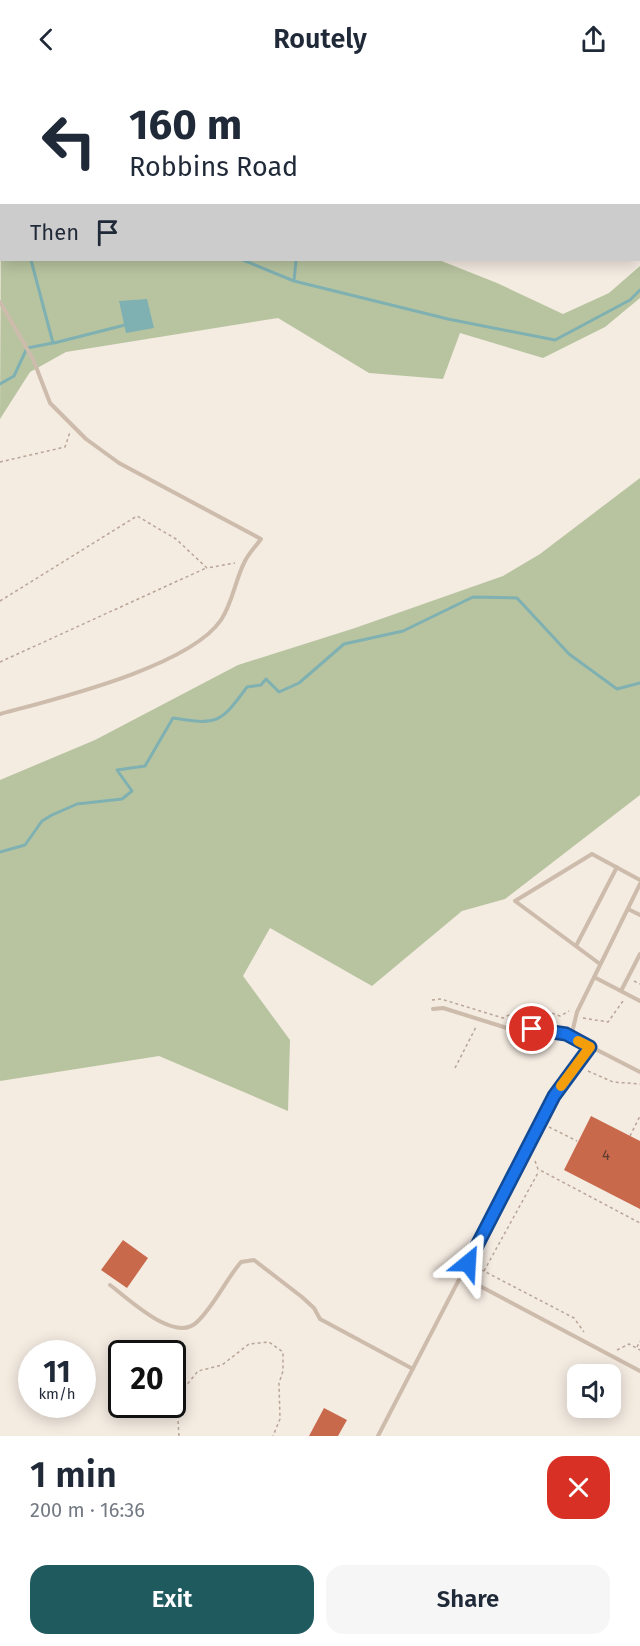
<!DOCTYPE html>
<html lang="en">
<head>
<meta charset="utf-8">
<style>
	:root { --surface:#fff; --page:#f6f6f7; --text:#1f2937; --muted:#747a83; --accent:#1f5a5e }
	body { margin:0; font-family:"Fira Sans",sans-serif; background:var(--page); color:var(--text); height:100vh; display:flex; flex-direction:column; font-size:22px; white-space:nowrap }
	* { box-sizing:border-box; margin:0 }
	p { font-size:20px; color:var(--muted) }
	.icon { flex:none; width:33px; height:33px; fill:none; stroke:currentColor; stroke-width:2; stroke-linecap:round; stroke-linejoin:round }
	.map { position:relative; height:1358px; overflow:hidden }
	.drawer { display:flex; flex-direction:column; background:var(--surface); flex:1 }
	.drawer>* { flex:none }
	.hud { position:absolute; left:0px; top:0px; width:640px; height:183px; box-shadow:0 3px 15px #0003; background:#fff; color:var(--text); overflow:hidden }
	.fabs { position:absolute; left:567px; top:1286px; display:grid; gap:12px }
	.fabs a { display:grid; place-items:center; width:54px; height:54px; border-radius:12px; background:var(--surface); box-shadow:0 3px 15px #0003; font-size:30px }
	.speed { position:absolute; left:18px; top:1262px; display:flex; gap:12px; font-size:30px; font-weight:700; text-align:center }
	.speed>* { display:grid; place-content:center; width:78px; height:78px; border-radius:50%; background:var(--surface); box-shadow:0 3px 15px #0003; line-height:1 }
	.speed small { font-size:15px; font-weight:400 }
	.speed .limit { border:3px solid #111; border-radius:9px; background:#fff; color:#111 }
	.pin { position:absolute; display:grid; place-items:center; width:51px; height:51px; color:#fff; margin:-26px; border:3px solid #fff; border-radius:50%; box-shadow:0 2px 6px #0007 }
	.me { position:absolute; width:66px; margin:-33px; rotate:27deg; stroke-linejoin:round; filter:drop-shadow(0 0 4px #0008) }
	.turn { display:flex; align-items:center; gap:21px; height:126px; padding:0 30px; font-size:27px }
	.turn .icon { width:78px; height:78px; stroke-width:2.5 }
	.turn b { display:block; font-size:42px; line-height:51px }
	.then { display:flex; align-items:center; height:57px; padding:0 30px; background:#0003; gap:12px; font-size:22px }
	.round { display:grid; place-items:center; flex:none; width:63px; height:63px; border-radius:18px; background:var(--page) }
	.headline { display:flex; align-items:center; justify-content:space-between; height:102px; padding:0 30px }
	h1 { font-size:36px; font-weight:600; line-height:45px }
	.cta { display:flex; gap:12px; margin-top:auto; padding:12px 30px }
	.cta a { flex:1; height:69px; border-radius:18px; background:var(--accent); color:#fff; font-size:24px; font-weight:600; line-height:69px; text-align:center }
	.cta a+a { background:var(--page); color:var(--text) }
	header { display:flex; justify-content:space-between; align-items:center; height:78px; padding:0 30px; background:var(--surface); font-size:27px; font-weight:600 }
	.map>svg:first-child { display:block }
	.green { fill:#b8c4a0 }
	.water { fill:#7fb0b2 }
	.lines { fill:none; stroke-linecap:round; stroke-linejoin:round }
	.stream { stroke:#7fb0b2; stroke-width:3 }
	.building { fill:#c8694b }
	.path { stroke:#b9a596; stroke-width:1.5; stroke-dasharray:3 3; stroke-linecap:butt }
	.lane { stroke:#cdbbac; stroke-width:4 }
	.route-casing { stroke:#114b97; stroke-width:15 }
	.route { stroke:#1a73e8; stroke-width:10 }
	.slow { stroke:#f59e0b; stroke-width:10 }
	.labels { text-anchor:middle; stroke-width:4.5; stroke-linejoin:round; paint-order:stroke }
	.number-label { font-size:15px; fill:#5e3e33 }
</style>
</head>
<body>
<header><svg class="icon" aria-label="back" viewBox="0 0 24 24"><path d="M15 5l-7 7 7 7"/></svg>Routely<svg class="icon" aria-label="share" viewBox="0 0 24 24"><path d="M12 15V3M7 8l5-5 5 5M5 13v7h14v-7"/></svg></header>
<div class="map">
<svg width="640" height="1358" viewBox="0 0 640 1358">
	<rect width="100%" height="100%" fill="#f4ebe1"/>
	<!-- green -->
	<path class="green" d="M1 134 2 182H439L497 205 563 236 609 215 640 188V220L605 249 543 280 460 255 443 301 369 295 278 240 66 274 30 294 0 341Z
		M640 400V717L505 821 462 833 372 908 270 850 243 898 290 962 288 1033 159 978 0 1003V702L95 662 238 587 355 550 503 498 540 476Z"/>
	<!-- water -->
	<path class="water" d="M147 221 154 250 126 255 119 223Z"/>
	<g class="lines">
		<!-- stream -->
		<path class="stream" d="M408 0 409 2
			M423 0V2
			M96 2 99 0
			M418 2 420 0
			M243 182 294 203 448 241 555 262 630 222 640 212
			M294 203 296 182
			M54 265 125 247
			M0 306 14 298 27 270 53 265 31 182
			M0 774 25 767 42 743 52 737 77 726 122 721 132 713 117 692 145 688 173 640C217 647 220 646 247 609L261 607 266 601 279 614 299 605 344 566 403 553 473 519 517 520 569 576 617 611 640 605"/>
	</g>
	<!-- building -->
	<path class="building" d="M591 1038 640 1063V1131L564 1092Z
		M123 1162 148 1180 127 1210 101 1192Z
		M324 1330 347 1342 338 1358H309Z"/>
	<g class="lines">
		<!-- path -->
		<path class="path" d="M272 2 273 0
			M0 51H2
			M0 384 65 369 70 354
			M0 523 137 438 176 461 207 490 235 485
			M0 584 206 490
			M634 903 640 906
			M432 922 441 921 503 940 523 930 540 931 560 938 569 933
			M583 940 608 944 623 923
			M455 990 476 949
			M588 993 613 1004 640 1006
			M549 1049 577 1063
			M630 1058 640 1038
			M535 1083 538 1091 640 1145
			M476 1189 574 1240 584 1254
			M484 1193 539 1093
			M637 1269 640 1263
			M617 1272 629 1266 640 1272
			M179 1358 178 1343 185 1309 198 1293 222 1287 249 1266 269 1264 283 1274V1293L279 1305 280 1341 273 1358"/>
		<!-- lane -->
		<path class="lane" d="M0 224 33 281 50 325 86 361 119 385 261 461C256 468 249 475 245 483 235 502 233 524 221 542 189 589 55 621 0 636
			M628 831 640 837
			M576 868 617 789
			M600 886 515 823 592 776 640 802
			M594 899 640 923
			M621 913 640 876
			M433 931 443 930 507 950 566 956 640 994
			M571 959 577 934 640 806
			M461 1198 640 1293
			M110 1207C129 1221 175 1266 197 1244 214 1228 225 1203 241 1184L254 1182 302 1219 314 1230 320 1241 413 1291
			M378 1358 554 1018 590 969"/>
	</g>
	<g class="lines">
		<defs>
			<path id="route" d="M468 1185 554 1018 590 969 566 956 532 951"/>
		</defs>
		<!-- route casing -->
		<use href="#route" class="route-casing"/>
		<!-- route -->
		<use href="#route" class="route"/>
		<!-- slow -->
		<path class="slow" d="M561 1008 590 969 578 963"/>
	</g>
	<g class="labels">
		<!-- number labels -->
		<g class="number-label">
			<text x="606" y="1082">4</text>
		</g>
	</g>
</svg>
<div class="fabs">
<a><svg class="icon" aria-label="sound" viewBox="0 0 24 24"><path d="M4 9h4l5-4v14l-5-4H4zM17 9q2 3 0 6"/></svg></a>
</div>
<div class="speed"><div>11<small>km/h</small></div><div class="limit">20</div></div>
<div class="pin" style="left:532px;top:951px;background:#d93025"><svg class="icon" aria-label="arrive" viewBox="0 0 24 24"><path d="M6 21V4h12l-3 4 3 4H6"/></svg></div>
<svg class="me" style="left:468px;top:1185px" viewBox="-20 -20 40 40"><path d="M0-17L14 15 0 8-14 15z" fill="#1a73e8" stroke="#fff" stroke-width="4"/></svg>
<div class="hud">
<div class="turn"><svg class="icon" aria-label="left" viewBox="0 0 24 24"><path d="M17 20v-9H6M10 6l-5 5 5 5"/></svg><div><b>160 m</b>Robbins Road</div></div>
<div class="then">Then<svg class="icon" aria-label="arrive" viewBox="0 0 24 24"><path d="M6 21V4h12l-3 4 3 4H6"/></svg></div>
</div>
</div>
<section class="drawer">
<div class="headline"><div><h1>1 min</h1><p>200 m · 16:36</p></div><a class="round" style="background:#d93025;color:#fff"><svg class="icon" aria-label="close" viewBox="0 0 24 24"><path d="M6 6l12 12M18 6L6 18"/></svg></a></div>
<div class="cta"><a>Exit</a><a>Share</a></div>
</section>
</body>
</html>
